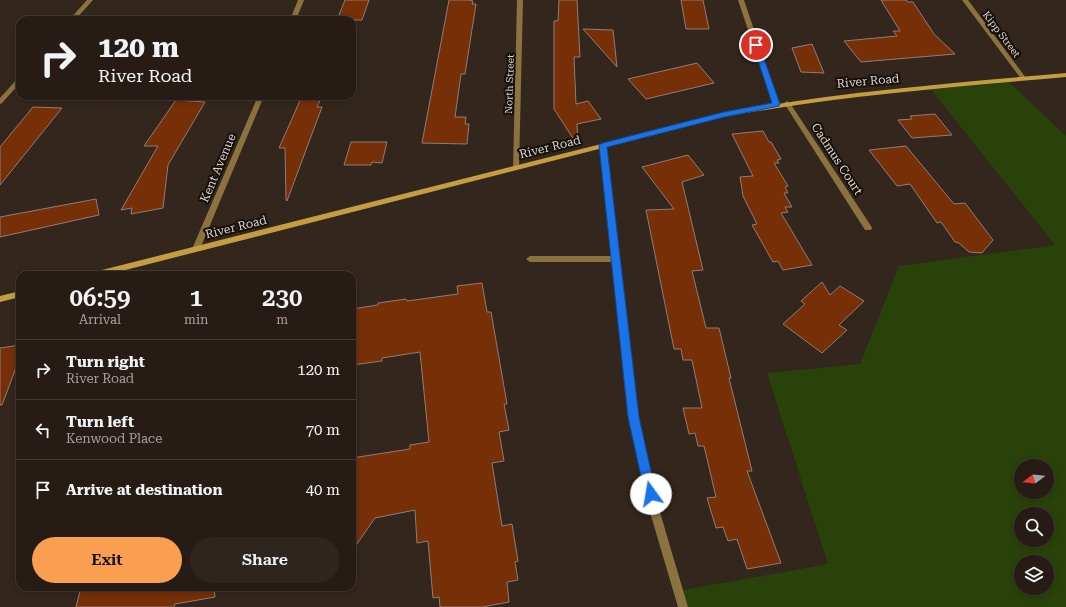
<!DOCTYPE html>
<html lang="en">
<head>
<meta charset="utf-8">
<style>
	:root { --surface:#261c15; --page:#2e251e; --text:#f1f3f6; --muted:#a4a1a0; --line:#423a34; --accent:#fa9f4f }
	body { margin:0; font-family:"Roboto Serif",serif; background:var(--page); color:var(--text); height:100vh; display:flex; flex-direction:column; font-size:15px; white-space:nowrap }
	* { box-sizing:border-box; margin:0 }
	p { font-size:13px; color:var(--muted) }
	.icon { flex:none; width:22px; height:22px; fill:none; stroke:currentColor; stroke-width:2; stroke-linecap:round; stroke-linejoin:round }
	.map { position:relative; flex:1; overflow:hidden }
	.sheet { position:absolute; left:16px; top:271px; width:340px; height:320px; display:flex; flex-direction:column; background:var(--surface); border-radius:12px; box-shadow:0 2px 6px #0003,0 0 0 1px var(--line) }
	.sheet>* { flex:none }
	.top-card { position:absolute; left:16px; top:16px; width:340px; height:84px; border-radius:12px; box-shadow:0 2px 6px #0003,0 0 0 1px var(--line); background:#261c15; color:var(--text); overflow:hidden }
	.needle { width:26px; rotate:254deg }
	.buttons { position:absolute; left:1014px; top:459px; display:grid; gap:8px }
	.buttons a { display:grid; place-items:center; width:40px; height:40px; border-radius:50%; background:var(--surface); box-shadow:0 2px 6px #0003,0 0 0 1px var(--line); font-size:20px }
	.pin { position:absolute; display:grid; place-items:center; width:34px; height:34px; color:#fff; margin:-17px; border:2px solid #fff; border-radius:50%; box-shadow:0 1px 4px #0007 }
	.me { position:absolute; width:44px; margin:-22px; rotate:347deg; stroke-linejoin:round; filter:drop-shadow(0 0 3px #0008) }
	.turn { display:flex; align-items:center; gap:14px; height:84px; padding:0 16px; font-size:18px }
	.turn .icon { width:52px; height:52px; stroke-width:2.5 }
	.turn b { display:block; font-size:28px; line-height:34px }
	.eta { display:flex; justify-content:space-evenly; align-items:center; height:68px; text-align:center }
	.eta b { font-size:24px; font-weight:600; line-height:28px }
	.cta { display:flex; gap:8px; margin-top:auto; padding:8px 16px }
	.cta a { flex:1; height:46px; border-radius:24px; background:var(--accent); color:#111; font-size:16px; font-weight:600; line-height:46px; text-align:center }
	.cta a+a { background:var(--page); color:var(--text) }
	ul { padding:0; list-style:none }
	li { display:flex; align-items:center; gap:12px; height:60px; padding:0 16px; border-top:1px solid var(--line) }
	li div { flex:1 }
	li b { display:block; font-size:15px }
	li em { font-style:normal }
	.map>svg:first-child { display:block }
	.green { fill:#294209; fill-rule:evenodd }
	.building { fill:#772f07; stroke:#917d75 }
	.lines { fill:none; stroke-linecap:round; stroke-linejoin:round }
	.lane { fill:#8b733f; fill-rule:evenodd }
	.street { fill:#8b733f; fill-rule:evenodd }
	.secondary { fill:#c49d43; fill-rule:evenodd }
	.route { fill:#1a73e8; stroke:#114b97 }
	.labels { text-anchor:middle; stroke-width:4; stroke-linejoin:round; paint-order:stroke }
	.far-street-label { font-size:10px; fill:#dfd5cf; stroke:#16100c }
	.street-label { font-size:12px; fill:#dfd5cf; stroke:#16100c }
</style>
</head>
<body>
<div class="map">
<svg width="1066" height="607" viewBox="0 0 1066 607">
	<rect width="100%" height="100%" fill="#33261c"/>
	<!-- green -->
	<path class="green" d="M1007 80 1066 136V607H683L678 591 828 564 767 373 860 364 899 266 1055 245 929 87ZM1021 466H1047V492H1021ZM1021 514H1047V540H1021ZM1021 562H1047V588H1021Z"/>
	<!-- building -->
	<path class="building" d="M345 0H369L362 20H337Z
		M449 0H469L473 1 472 4H476L465 74H461L455 117H466L465 124H469L467 144 422 143Z
		M559 0H577L580 57H574L576 104 588 101 601 119 577 124 578 146 554 109V21H558Z
		M681 0H703L709 29H686Z
		M881 0H906L908 2H913L934 34 955 54 861 62 844 41 897 36 893 31H900Z
		M583 29 613 30 617 67Z
		M812 44 824 73 801 72 792 48Z
		M697 63 714 83 646 99 628 79Z
		M302 96H322L317 107H322L287 201 286 200 285 148H279Z
		M176 100 205 102 168 165 163 208 131 214 132 208 121 210 158 146H144Z
		M33 107 62 108 0 185V147Z
		M935 114 952 135 912 138 898 120 912 119 910 116Z
		M763 131 769 142H771L781 159 777 160 779 163H774L788 186 785 187 788 193H784L792 207H785L788 212 781 213 812 265 783 270 778 261 773 262 752 225 757 224 743 196 740 177 753 176 732 134Z
		M351 142H387L382 163 372 162 371 165H344Z
		M906 146 954 204 965 203 993 240 982 253 969 252 959 243 955 242 941 222 937 223 910 184 897 186 869 150Z
		M688 155 704 175 682 182 703 270 692 271 706 328H719L731 378H729L752 471H747L781 563 747 569 737 539 728 541 723 527 716 528 707 498 716 497 704 446H698L695 433 689 434 683 408H702L692 360H683L681 349H674L646 210 674 209 642 167Z
		M96 199 99 215 0 237V217Z
		M822 282 830 295 840 286 864 301 839 325 847 330 822 353 783 324 805 304 801 301Z
		M482 283 487 312H491L507 404H504L509 430 499 432 504 461 492 463 502 526 512 524 518 561 515 562 518 580 507 582 509 602 482 607H440L439 597 433 598 428 541 417 543 415 510 375 518 352 551V458L410 449V445L429 442 420 352 382 358V361L352 365V309L378 305V303L406 299 407 301 458 294 457 286Z
		M20 345V357L2 405H0V348Z
		M81 587H214L215 597 175 604 174 607H76Z"/>
	<g class="lines">
		<!-- lane -->
		<path class="lane" d="M530 256H616L620 259 616 262H530L526 259Z"/>
		<!-- street -->
		<path class="street" d="M87 0H93L75 20H69Z
			M298 0H304L296 20H290Z
			M517 0H523L519 168 516 170 513 168Z
			M738 0H744L779 104 778 105 776 106 773 104Z
			M962 0H968L1026 78V80H1022Z
			M20 77V83L2 103 0 104V98L18 78Z
			M258 96H264L200 249 199 251H193L192 249Z
			M787 101 790 103 871 226 872 228 871 230H865L784 103Z
			M603 143 606 145 638 417 659 509 688 607H678L649 509 628 417 600 145Z"/>
		<!-- secondary -->
		<path class="secondary" d="M1066 73V77C951 87 837 96 724 117L106 275H90L94 272 724 113C837 92 951 83 1066 73Z
			M20 291V297L0 302V296Z"/>
	</g>
	<!-- route -->
	<path class="route" d="M754 43 759 45 780 104 779 106 724 117 607 147 639 417 656 494 655 498 651 499 647 498 645 494 628 417 599 145 603 143 724 112 772 103 753 45Z"/>
	<g class="labels">
		<!-- far-street labels -->
		<g class="far-street-label">
			<text transform="translate(1002 34) rotate(53)" y="4">Kipp Street</text>
			<text transform="translate(509 84) rotate(-88)" y="4">North Street</text>
		</g>
		<!-- street labels -->
		<g class="street-label">
			<text transform="translate(868 81) rotate(-5)" y="4">River Road</text>
			<text transform="translate(550 147) rotate(-14)" y="4">River Road</text>
			<text transform="translate(837 159) rotate(57)" y="4">Cadmus Court</text>
			<text transform="translate(218 168) rotate(-67)" y="4">Kent Avenue</text>
			<text transform="translate(236 227) rotate(-14)" y="4">River Road</text>
		</g>
	</g>
</svg>
<div class="buttons">
<a><svg class="needle" viewBox="-14 -14 28 28"><path d="M0-13l5 13h-10z" fill="#e53935"/><path d="M0 13l5-13h-10z" fill="#a4a1a0"/></svg></a>
<a><svg class="icon" aria-label="search" viewBox="0 0 24 24"><circle cx="10" cy="10" r="6"/><path d="M15 15l6 6"/></svg></a>
<a><svg class="icon" aria-label="layers" viewBox="0 0 24 24"><path d="M12 4l9 5-9 5-9-5zM3 14l9 5 9-5"/></svg></a>
</div>
<div class="pin" style="left:756px;top:45px;background:#d93025"><svg class="icon" aria-label="arrive" viewBox="0 0 24 24"><path d="M6 21V4h12l-3 4 3 4H6"/></svg></div>
<svg class="me" style="left:651px;top:494px" viewBox="-20 -20 40 40"><circle r="19" fill="#fff"/><path d="M0-13L10 11 0 6-10 11z" fill="#1a73e8"/></svg>
<div class="top-card">
<div class="turn"><svg class="icon" aria-label="right" viewBox="0 0 24 24"><path d="M7 20v-9h11M14 6l5 5-5 5"/></svg><div><b>120 m</b>River Road</div></div>
</div>
<section class="sheet">
<div class="eta">
<div><b>06:59</b><p>Arrival</p></div>
<div><b>1</b><p>min</p></div>
<div><b>230</b><p>m</p></div>
</div>
<ul>
<li><svg class="icon" aria-label="right" viewBox="0 0 24 24"><path d="M7 20v-9h11M14 6l5 5-5 5"/></svg><div><b>Turn right</b><p>River Road</p></div><em>120 m</em></li>
<li><svg class="icon" aria-label="left" viewBox="0 0 24 24"><path d="M17 20v-9H6M10 6l-5 5 5 5"/></svg><div><b>Turn left</b><p>Kenwood Place</p></div><em>70 m</em></li>
<li><svg class="icon" aria-label="arrive" viewBox="0 0 24 24"><path d="M6 21V4h12l-3 4 3 4H6"/></svg><div><b>Arrive at destination</b></div><em>40 m</em></li>
</ul>
<div class="cta"><a>Exit</a><a>Share</a></div>
</section>
</div>
</body>
</html>
